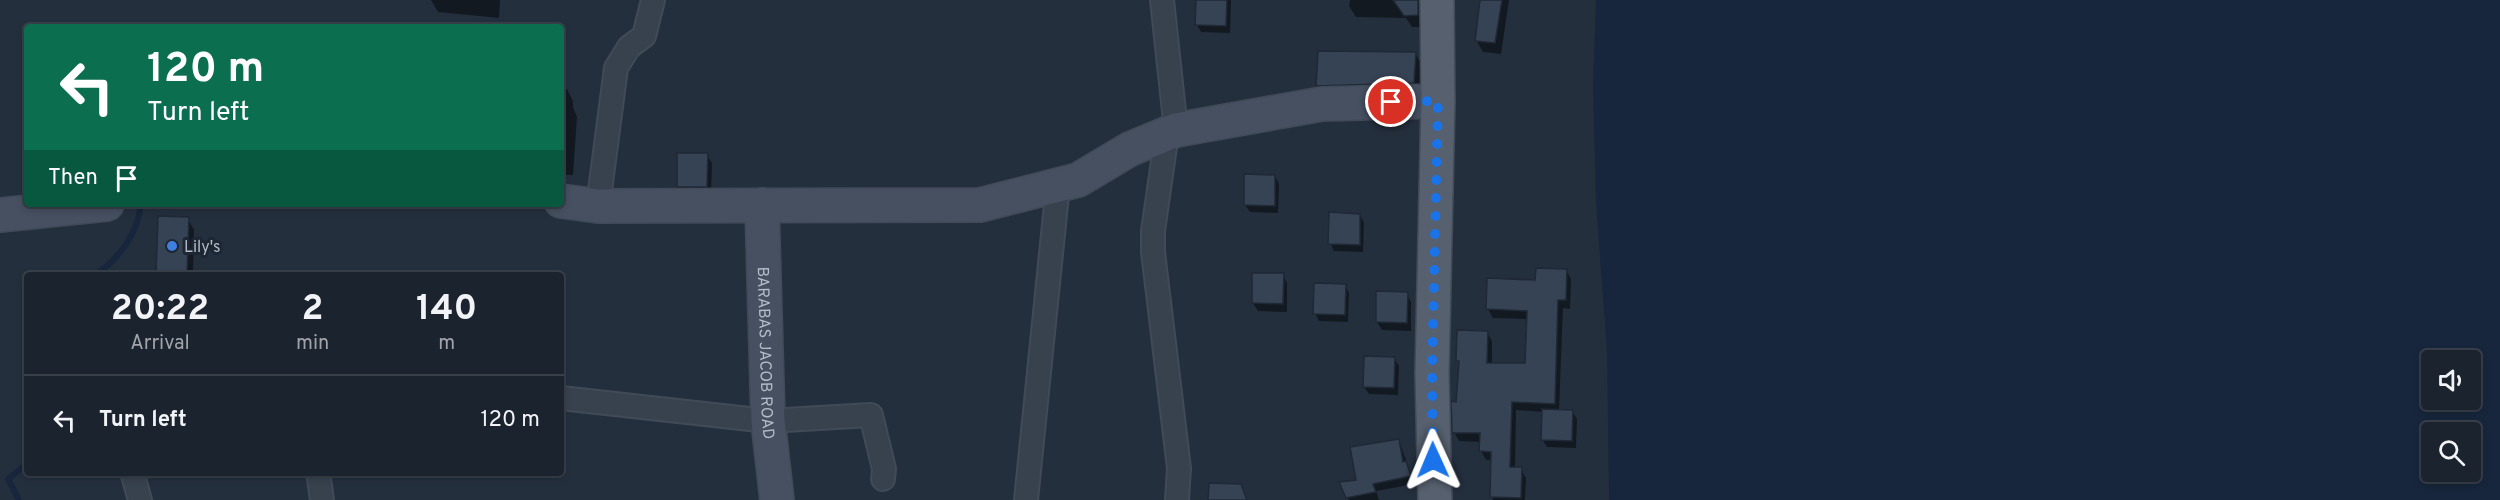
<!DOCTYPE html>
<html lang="en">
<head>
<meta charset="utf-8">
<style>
	:root { --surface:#1b232e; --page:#242b36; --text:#f1f3f6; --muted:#a0a4aa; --line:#39404a }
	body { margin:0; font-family:Overpass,sans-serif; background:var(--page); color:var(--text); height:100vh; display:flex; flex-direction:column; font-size:22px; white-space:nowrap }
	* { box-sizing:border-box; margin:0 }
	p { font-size:20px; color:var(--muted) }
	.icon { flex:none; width:33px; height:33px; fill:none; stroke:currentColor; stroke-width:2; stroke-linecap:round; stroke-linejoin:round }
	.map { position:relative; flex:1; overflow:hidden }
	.sheet { position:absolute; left:24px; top:272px; width:540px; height:204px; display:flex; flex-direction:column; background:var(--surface); border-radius:6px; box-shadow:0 3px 9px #0003,0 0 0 2px var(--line) }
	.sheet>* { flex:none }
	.hud { position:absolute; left:24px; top:24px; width:540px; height:183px; border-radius:6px; box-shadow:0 3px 9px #0003,0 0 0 2px var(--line); background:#0b6e4f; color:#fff; overflow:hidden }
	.buttons { position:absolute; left:2421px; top:350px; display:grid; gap:12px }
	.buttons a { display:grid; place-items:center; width:60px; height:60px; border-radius:6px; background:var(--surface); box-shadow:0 3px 9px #0003,0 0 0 2px var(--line); font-size:30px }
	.pin { position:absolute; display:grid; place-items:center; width:51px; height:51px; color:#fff; margin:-26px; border:3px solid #fff; border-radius:50%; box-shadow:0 2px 6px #0007 }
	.me { position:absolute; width:66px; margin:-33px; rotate:359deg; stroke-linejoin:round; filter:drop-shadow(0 0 4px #0008) }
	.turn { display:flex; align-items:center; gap:21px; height:126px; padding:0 24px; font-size:27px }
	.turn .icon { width:78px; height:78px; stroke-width:2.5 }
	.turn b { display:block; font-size:42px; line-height:51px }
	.then { display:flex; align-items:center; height:57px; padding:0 24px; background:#0003; gap:12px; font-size:22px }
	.eta { display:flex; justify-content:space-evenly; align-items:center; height:102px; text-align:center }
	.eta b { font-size:36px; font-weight:700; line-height:42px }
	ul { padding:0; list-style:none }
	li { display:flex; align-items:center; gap:18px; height:90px; padding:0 24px; border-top:2px solid var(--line) }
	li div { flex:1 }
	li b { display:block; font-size:22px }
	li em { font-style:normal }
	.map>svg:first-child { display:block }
	.water { fill:#17263c; fill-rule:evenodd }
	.shadow { fill:#0007 }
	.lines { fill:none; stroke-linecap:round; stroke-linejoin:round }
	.stream { stroke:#17263c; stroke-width:6 }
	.building { fill:#364354; stroke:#1f2835; stroke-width:1.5 }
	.street-casing { stroke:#414a57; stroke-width:26 }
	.secondary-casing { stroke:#414a57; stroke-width:36 }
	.primary-casing { stroke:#414a57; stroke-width:36 }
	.street { stroke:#38414e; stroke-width:22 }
	.secondary { stroke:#465061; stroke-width:33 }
	.primary { stroke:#56606e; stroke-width:33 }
	.route { stroke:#1a73e8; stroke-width:10; stroke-dasharray:0 18 }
	.shop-dot { fill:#3f7fe0; stroke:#1d2633; stroke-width:2 }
	.labels { text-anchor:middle; stroke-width:6; stroke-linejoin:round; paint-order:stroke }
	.poi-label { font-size:16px; fill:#b4bcc9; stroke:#1d2633; text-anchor:start }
	.street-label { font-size:16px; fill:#b4bcc9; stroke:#1d2633 }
</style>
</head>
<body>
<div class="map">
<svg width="2500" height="500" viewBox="0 0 2500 500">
	<rect width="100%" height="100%" fill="#242f3e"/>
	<!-- water -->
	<path class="water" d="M1596 0H2500V500H1609L1607 352 1596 204 1593 85ZM2432 360H2470V399H2432ZM2432 432H2470V471H2432Z"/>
	<!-- shadow -->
	<path class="shadow" d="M431 0H500L499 18 438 12Z
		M1197 0H1231L1230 33 1201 32 1197 25Z
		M1350 0H1429L1424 27H1412L1406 18 1356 17 1349 6Z
		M1482 0H1509L1501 54 1483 52 1476 40Z
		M1415 53 1422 65 1420 94 1324 97 1317 86Z
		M561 89H567L573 101V107L577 117 573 175H561Z
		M707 155 712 163 711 194H683L678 187Z
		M1275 176 1279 184 1278 213 1250 212 1245 205Z
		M1360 215 1364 223 1363 252 1334 251 1330 243Z
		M159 218 188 219 194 230 193 274H158Z
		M1566 270 1571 279 1570 309 1563 308 1559 411H1572L1577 419 1576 448 1547 447 1542 439 1543 412 1516 410 1515 469H1521L1526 478 1525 500H1493L1492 460H1486L1481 451V442L1459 441 1454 432 1460 365 1458 360 1487 332 1492 341V364L1526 365 1528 319 1493 318 1488 309 1537 281Z
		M1254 274 1283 275 1287 283V312L1258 311 1253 303Z
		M1345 285 1349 293 1348 322 1319 321 1315 313Z
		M1407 294 1411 302V331L1382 330 1377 322Z
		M1394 358 1399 366 1398 395 1369 394 1364 387Z
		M1399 440 1414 484 1376 491 1379 500H1349L1341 484 1357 481Z"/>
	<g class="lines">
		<!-- stream -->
		<path class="stream" d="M97 274C120 257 138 233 141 204
			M19 500 8 479 27 464"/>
	</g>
	<!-- building -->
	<path class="building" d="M1196 0H1227L1226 26 1195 25Z
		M1393 0H1418V15L1404 16Z
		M1480 0H1502L1495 43 1475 41Z
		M1318 51 1416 52 1414 83 1316 86Z
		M677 153H708L707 187H677Z
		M1244 174 1275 175V206L1244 205Z
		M1329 212 1360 214V245L1328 244Z
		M158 216 189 217 187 274H156Z
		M1536 268 1567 269 1566 300H1558L1555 404 1512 402 1510 467H1522L1521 498 1490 497 1491 452 1479 451 1480 433H1452L1451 401 1456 402 1459 361H1456L1457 330 1488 331 1487 363H1525L1527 311 1486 309 1487 278 1535 280Z
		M1252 273H1284L1283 304 1252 303Z
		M1314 283 1346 284 1345 315 1313 314Z
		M1376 291 1408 292 1407 323 1376 322Z
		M1364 356 1395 357 1394 388 1363 387Z
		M1542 409 1573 410 1572 441 1541 440Z
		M1399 439 1403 462 1406 461 1411 476 1373 484 1376 492 1346 498 1339 482 1356 480 1350 447Z
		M1209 483 1241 484 1247 500H1208Z"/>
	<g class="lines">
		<defs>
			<path id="street" d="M1162 0 1176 130
				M1167 133 1153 231V252L1179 468 1177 500
				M598 206 616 68 629 47 644 36 653 0
				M561 398 768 421 871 415 884 469 883 479
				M132 472 140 500
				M318 472 322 500
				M1026 500 1058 185"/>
			<g id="secondary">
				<path d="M561 201 598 206 980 205 1078 180 1130 149 1176 130 1322 104 1438 101"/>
				<path id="s1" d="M762 205 768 421 777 500"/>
				<path d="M0 215 107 204"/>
			</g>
			<path id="primary" d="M1435 500 1432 374 1438 101 1437 0"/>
		</defs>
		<!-- street casing -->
		<use href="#street" class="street-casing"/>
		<!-- secondary casing -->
		<use href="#secondary" class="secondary-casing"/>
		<!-- primary casing -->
		<use href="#primary" class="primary-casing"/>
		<!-- street -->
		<use href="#street" class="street"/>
		<!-- secondary -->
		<use href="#secondary" class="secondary"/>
		<!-- primary -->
		<use href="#primary" class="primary"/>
	</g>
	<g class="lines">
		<!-- route -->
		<path class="route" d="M1391 102 1438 101 1432 374 1433 460"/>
	</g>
	<!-- markers -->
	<circle class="shop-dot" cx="172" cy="246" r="6"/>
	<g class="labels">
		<!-- poi labels -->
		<g class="poi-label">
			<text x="184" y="252">Lily's</text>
		</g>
		<!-- street labels -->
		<g class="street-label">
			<text dy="6" stroke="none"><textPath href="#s1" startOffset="148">BARABAS JACOB ROAD</textPath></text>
		</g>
	</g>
</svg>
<div class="buttons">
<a><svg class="icon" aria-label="sound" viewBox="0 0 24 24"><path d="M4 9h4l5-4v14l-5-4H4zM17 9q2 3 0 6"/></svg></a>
<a><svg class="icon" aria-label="search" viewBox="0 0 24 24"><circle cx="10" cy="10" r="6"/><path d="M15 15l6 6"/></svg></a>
</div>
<div class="pin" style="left:1391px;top:102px;background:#d93025"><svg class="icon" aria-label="arrive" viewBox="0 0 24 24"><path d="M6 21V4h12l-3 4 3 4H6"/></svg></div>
<svg class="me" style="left:1433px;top:460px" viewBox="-20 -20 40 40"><path d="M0-17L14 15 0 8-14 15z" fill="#1a73e8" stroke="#fff" stroke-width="4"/></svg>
<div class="hud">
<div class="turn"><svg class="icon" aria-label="left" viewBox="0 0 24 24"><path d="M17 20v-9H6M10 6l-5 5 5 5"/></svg><div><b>120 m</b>Turn left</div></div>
<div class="then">Then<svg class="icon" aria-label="arrive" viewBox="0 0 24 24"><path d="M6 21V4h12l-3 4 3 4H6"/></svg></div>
</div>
<section class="sheet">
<div class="eta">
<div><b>20:22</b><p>Arrival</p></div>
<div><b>2</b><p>min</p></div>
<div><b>140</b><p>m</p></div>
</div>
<ul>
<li><svg class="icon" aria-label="left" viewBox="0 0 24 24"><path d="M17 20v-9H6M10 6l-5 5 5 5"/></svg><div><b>Turn left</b></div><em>120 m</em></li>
</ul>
</section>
</div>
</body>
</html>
